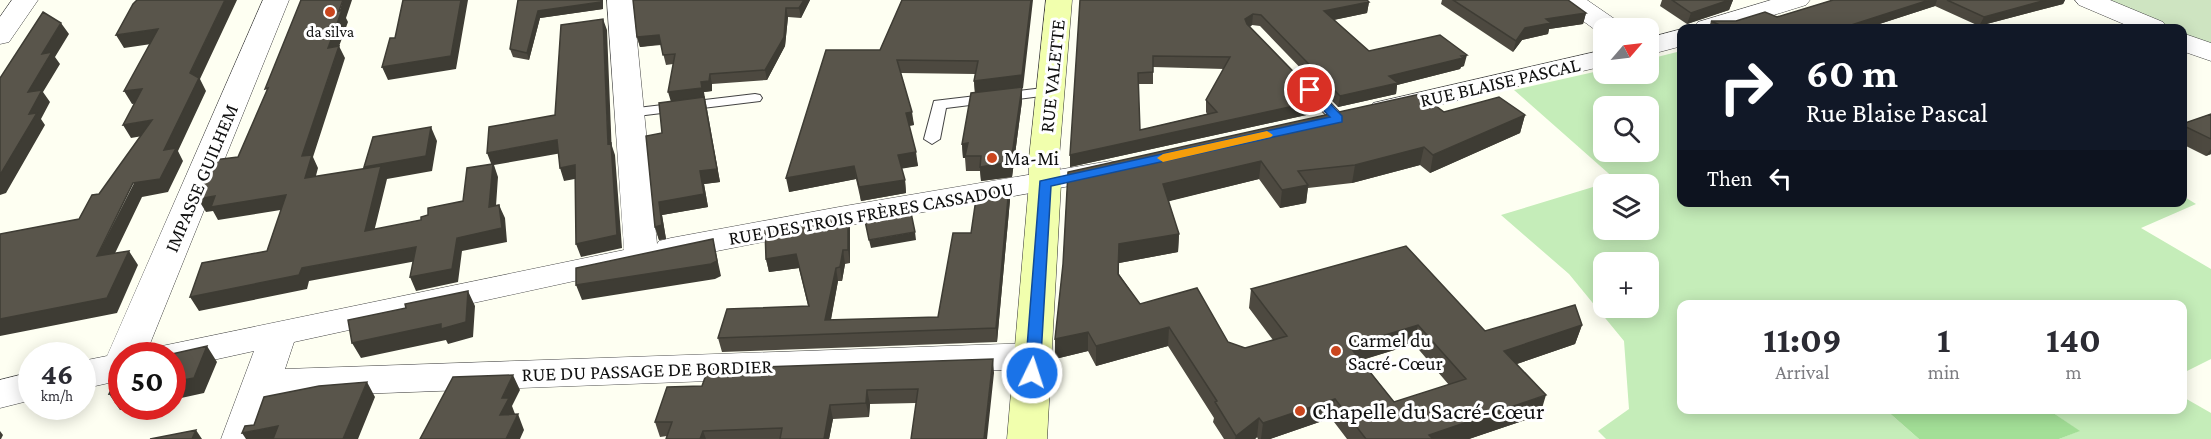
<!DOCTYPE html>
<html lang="en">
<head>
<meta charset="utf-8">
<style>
	:root { --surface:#fff; --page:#f2f2f3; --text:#2b2b33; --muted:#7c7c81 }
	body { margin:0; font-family:"Crimson Pro",serif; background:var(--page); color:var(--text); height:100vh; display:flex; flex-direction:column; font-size:22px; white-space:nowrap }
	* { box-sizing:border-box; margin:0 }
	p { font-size:20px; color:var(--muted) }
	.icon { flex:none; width:33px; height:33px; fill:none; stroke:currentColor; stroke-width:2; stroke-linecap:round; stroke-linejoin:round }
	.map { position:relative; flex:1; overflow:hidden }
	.details { position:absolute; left:1677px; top:300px; width:510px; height:114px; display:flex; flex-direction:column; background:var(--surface); border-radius:12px; box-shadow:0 3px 15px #0003 }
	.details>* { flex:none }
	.banner { position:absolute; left:1677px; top:24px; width:510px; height:183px; border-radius:12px; box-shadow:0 3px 15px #0003; background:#111827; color:#fff; overflow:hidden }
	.needle { width:39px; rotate:62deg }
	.fabs { position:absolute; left:1593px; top:18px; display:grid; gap:12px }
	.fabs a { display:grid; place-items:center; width:66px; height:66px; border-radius:12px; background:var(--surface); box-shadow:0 3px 15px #0003; font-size:30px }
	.speed { position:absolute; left:18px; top:342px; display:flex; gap:12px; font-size:30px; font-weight:700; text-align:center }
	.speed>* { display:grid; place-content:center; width:78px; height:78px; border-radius:50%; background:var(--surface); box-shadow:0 3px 15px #0003; line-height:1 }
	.speed small { font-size:15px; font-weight:400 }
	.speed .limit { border:9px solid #d22; background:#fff; color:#111 }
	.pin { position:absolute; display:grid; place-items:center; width:51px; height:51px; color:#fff; margin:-26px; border:3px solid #fff; border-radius:50%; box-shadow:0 2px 6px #0007 }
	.me { position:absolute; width:66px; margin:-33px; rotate:4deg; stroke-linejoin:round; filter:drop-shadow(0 0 4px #0008) }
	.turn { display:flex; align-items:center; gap:21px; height:126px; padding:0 30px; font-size:27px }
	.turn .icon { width:78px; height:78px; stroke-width:2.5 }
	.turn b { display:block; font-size:42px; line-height:51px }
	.then { display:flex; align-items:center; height:57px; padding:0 30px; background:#0003; gap:12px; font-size:22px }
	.eta { display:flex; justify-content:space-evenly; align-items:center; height:102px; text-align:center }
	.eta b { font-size:36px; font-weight:700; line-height:42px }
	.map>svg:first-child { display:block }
	.green { fill:#c5edb9; fill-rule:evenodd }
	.forest { fill:#a3df97 }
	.cemetery { fill:#cee4c1 }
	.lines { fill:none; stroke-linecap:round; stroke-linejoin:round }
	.lane-casing { stroke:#434343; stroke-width:2 }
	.street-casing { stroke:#434343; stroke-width:1 }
	.secondary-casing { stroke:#323232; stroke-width:1 }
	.lane { fill:#fff; fill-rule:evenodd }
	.street { fill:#fff; fill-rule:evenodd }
	.secondary { fill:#f1ffad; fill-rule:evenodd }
	.wall { fill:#4d4940; fill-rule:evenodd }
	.shaded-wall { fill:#3e3c34 }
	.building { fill:#59554b; stroke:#3e3c34; stroke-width:1.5; fill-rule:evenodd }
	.route { fill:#1a73e8; stroke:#114b97; stroke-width:1.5 }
	.slow { fill:#f59e0b }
	.poi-dot { fill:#ca461e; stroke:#fff; stroke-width:2 }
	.labels { text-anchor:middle; stroke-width:6; stroke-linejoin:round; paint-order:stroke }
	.far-poi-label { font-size:16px; fill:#101010; stroke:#fff }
	.street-label { font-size:20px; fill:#101010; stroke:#fff }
	.poi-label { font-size:20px; fill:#101010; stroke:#fff; text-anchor:start }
	.near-poi-label { font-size:24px; fill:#101010; stroke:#fff; text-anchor:start }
</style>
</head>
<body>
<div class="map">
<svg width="2211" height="439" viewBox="0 0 2211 439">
	<rect width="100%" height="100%" fill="#fefff2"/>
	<!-- green -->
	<path class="green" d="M1681 51 1682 202H2182L2183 196 2196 204 2141 228 2211 269V359L2183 373 2182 304H1682V410H1886L1919 439H1606L1598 431 1629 409 1624 341 1569 274 1501 215 1616 180 1514 90 1603 70 1604 74H1648L1649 59ZM1604 106H1648V152H1604ZM1604 184H1648V230H1604ZM1604 262H1648V308H1604Z
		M2183 397 2211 413V439H2059L2079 431 2049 410H2182Z"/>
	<!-- forest -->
	<path class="forest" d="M1886 410H2049L2080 431 2059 439H1919Z"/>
	<!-- cemetery -->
	<path class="cemetery" d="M2103 0H2211V47L2183 34 2182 28H2169Z"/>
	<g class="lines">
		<defs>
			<path id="lane" d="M1306 82 1311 83 1343 116 1345 119 1343 122H1333L1301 89 1299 86Z
				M1052 87 1059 91 1057 94 946 108 940 139 932 144 924 139 934 101Z
				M755 94 760 95 762 98 760 101 629 117 622 113 629 109Z"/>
			<path id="street" d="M12 0H38L9 42 0 44V17Z
				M263 0H289L145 356H122V380L82 389V361L107 356Z
				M607 0H633L657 244 659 241 671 238 839 207 1110 161 1121 163 1126 170 1121 177 839 227 671 260 658 255 653 263 641 266 634 264 632 268 620 271 294 342 285 369 1034 343 1047 347 1053 356 1047 365 1034 369 276 397 261 439H221L254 351 172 369V356H151L157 347 624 250Z
				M1557 0H1587L1619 22 1623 28H1604V34H1601L1561 5Z
				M1771 0H1810L1806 5 1732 28H1694L1698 22Z
				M2075 0H2110L2163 22 2167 28H2133L2079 5Z
				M1682 29V46L1648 55V38Z
				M2182 33 2211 43V61L2182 51Z
				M1604 50V66L1383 118 1373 115 1368 109 1373 103Z
				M32 372V400L0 408V380Z"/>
			<path id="secondary" d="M1046 0H1072L1059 158 1061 183 1047 439H1007L1029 183V158Z"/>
		</defs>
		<!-- lane casing -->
		<use href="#lane" class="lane-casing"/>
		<!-- street casing -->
		<use href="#street" class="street-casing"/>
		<!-- secondary casing -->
		<use href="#secondary" class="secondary-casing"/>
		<!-- lane -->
		<use href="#lane" class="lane"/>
		<!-- street -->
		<use href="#street" class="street"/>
		<!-- secondary -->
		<use href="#secondary" class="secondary"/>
	</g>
	<!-- wall -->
	<path class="wall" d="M518 0H603V9L540 18 529 60 513 57 510 49Z
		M633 0H810L801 18 788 17 785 46 767 80 712 84V91L704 92 720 182 704 184 708 207 662 215 666 239 659 240 655 227 662 133 671 101 673 64 666 65 661 45 640 47 637 37Z
		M902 0 1023 88H1022V101L1012 177 981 181 980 171H966L965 158H963L962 144 975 93 974 81 975 74 901 73 914 125 909 126 918 166 901 168 905 180 906 193 861 201 856 179 789 192 880 50Z
		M1080 0 1369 2 1367 13 1334 20 1369 51 1464 66 1461 67 1460 69 1397 85 1396 94 1338 107 1260 26 1252 25 1250 27 1320 112 1070 167ZM1153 67 1224 69 1206 100V112L1207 114 1140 130 1138 84H1153Z
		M1442 0H1568L1586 13 1583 24 1549 29 1548 34 1522 40 1513 52 1441 4Z
		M1662 0H1733L1729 10 1687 24 1660 6Z
		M1833 0H2065L2063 4 1979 26 1935 6 1867 28H1709L1711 21H1736L1777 17Z
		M1444 112 1525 115 1520 133 1430 173 1420 165 1352 183 1308 188 1306 203 1280 208 1259 179 1168 201 1179 234 1178 252 1119 263V274L1140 304 1228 342 1245 348 1273 340 1249 308 1251 289 1485 331 1582 325 1575 344 1517 364 1540 415 1469 439H1347L1331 418 1270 439H1258L1257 437 1255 439H1224L1213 422 1214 418 1168 346 1096 366 1088 351 1055 359V339L1063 264 1068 172ZM1414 344 1449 385 1394 402 1361 360Z
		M2211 114V154L2206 156 2182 144V124Z
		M1009 187 1010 200 997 342 722 352 718 338 808 306 799 268 769 272 766 259 848 216 850 229V263L845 264 842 281H838L831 320 938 317 971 233Z
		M994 373 916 403 870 404 869 417 833 419 829 439H666L667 436 660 437 655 422 702 386Z"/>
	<!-- shaded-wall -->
	<path class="shaded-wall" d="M225 0H237L200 79 206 91 178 151 183 161 168 192 142 197 107 270 97 256 190 73Z
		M343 0H352L346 18 348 22 334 60 328 48Z
		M461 0H468L456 69 388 80 382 67Z
		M603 0V9L540 18 529 60 527 53 538 11Z
		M804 0H810L801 18 799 8Z
		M1031 0H1033L1023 88H1022V101L1012 177 981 181 980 167 1011 162 975 94 974 81Z
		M1729 0H1733L1729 10 1687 24 1691 13Z
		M1929 0H1937L1935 6 1867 28H1842Z
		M2046 0H2065L2063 4 1979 26 1984 17Z
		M1369 2 1367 13 1323 22 1324 11Z
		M786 8 788 17 785 46 767 80 765 70Z
		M1586 13 1583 24 1549 29 1548 34 1522 40 1513 52 1516 41 1525 28 1546 19Z
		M1253 14 1252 25 1244 30 1245 19Z
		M603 19 607 30 612 156 608 144Z
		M61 23 69 34 55 57 60 64 43 92 50 102 41 119 45 125 6 193 0 195V175L29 114 28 92 42 54Z
		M158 29 165 42 124 48 116 35Z
		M659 35 662 44 640 47 637 37Z
		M339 46 345 58 313 157 318 168 312 191 305 178 302 156Z
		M1467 55 1464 66 1461 67 1460 69 1397 85 1396 94 1338 107 1340 96 1389 76Z
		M710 74 712 84V91L704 92V98L720 182 704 184 708 207 662 215 666 239 659 240 655 227 671 102 668 92 701 82Z
		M142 89 150 102 132 104 124 91Z
		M1321 100 1320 112 1070 167V155Z
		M912 112 914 125 907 126 906 113Z
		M1525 115 1520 133 1430 173 1433 155Z
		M152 120 160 133 131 138 123 125Z
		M431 127 437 141 432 171 387 179 371 244 365 231 371 182 364 167Z
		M557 140 562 153 494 165 498 177 495 220 489 207 492 166 487 153Z
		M611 143 615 155 622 248 581 257 576 244Z
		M968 143 965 158H963L962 144Z
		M1424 147 1420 165 1352 183 1355 165Z
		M2211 149V154L2206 156Z
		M916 152 918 166 900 169 898 155Z
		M1261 161 1259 179 1162 203 1163 184Z
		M575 165 580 178 564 181 560 168Z
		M854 166 856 179 789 192 786 178Z
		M905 180 906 193 861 201 859 187Z
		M1308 185 1306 203 1280 208 1282 190Z
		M1009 187 1010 200 997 342 996 328Z
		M286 195 293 208 218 220 213 211 206 212 198 199 215 196Z
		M499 205 505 218 507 242 462 251 458 282 416 291 410 277 457 238Z
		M848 216 850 229V263L848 250Z
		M915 232 916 240 871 248 869 240Z
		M1179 234 1178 252 1119 263 1118 293 1119 244Z
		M713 239 721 276 715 279 582 300 576 285Z
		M416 247 422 260 309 281 307 289 199 311 190 297 302 268Z
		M843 250 845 264 842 281 840 267Z
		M129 251 138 265 117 313 0 336V319Z
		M796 254 799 268 769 272 766 259Z
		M836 268 838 281 828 334 825 320Z
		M468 291 475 306 473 337 448 344 446 340 361 358 352 343Z
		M1418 325 1414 344 1346 365 1349 346Z
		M1582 325 1575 344 1499 370 1504 351Z
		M1169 327 1168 346 1096 366V346Z
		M1088 332V351L1055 359V339Z
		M207 346 217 362 204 393 172 400V382Z
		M993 359 994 373 987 439H984Z
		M513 375 520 390 512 406 515 414 507 431 500 415 502 398Z
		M367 382 375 397 358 439H343Z
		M867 390 870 404 869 417 866 403Z
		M122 392V406H137L120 410 109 394Z
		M1546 395 1540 415 1469 439H1428L1429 435Z
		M1335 399 1331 418 1270 439H1261L1263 423Z
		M830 405 833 419 829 439H824Z
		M518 414 524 430 520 439H506Z
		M1259 418 1257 437 1255 439H1235L1236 436Z
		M278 426 286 439H246L242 433Z
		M196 430 202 439H192Z
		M0 431 3 435 1 439H0Z
		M703 431 706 439H700Z"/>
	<!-- building -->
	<path class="building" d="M137 0H225L190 73 199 78 164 150 176 148 160 179 133 183 97 256 129 251 107 298 0 319V234L79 219 92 195 99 194 152 120 123 125 142 89 124 91 158 29 116 35 133 4Z
		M301 0H343L339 11 342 10 328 48 339 46 302 156 312 155 305 178 381 166 365 231 421 220V217L428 215V208L463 201 467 168 493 164 489 207 499 205 502 228 457 238 452 269 410 277 416 247 302 268 299 275 190 297 202 263 267 251 286 195 211 207 215 196 198 199 214 160 238 157 268 88 265 89Z
		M403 0H461L451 56 382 67 390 38H395Z
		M518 0H601V2L538 11 527 53 510 49Z
		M633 0H804L799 8H786L784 37 765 70 710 74 709 81 701 82 702 88 668 92 675 54 663 55 659 35 637 37Z
		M902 0H1031L1022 75 974 81 978 61 897 60 912 112 906 113 916 152 898 155 905 180 859 187 854 166 786 178 826 50H880Z
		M1080 0H1367L1369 2 1324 11 1369 51 1440 35 1467 55 1461 56 1463 58 1389 76 1398 83 1340 96 1261 15 1253 14 1245 19 1247 24 1321 100 1070 155ZM1153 56 1230 57 1206 100 1217 112 1140 130 1138 73 1153 72Z
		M1453 0H1568L1586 13 1546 19 1551 23 1525 28 1516 41Z
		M1672 0H1729L1691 13Z
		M1833 0H1929L1842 28H1726L1711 21H1736L1765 12 1777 17Z
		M1947 0H2046L1984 17Z
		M43 12 61 23 42 54 52 52 28 92 42 90 29 114 37 113 0 175V78Z
		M603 19 608 144 611 143 617 235 576 244 575 165 560 168 557 140 487 153 489 127 555 115 561 25Z
		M1022 87 1011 162 980 167 981 156H965L968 143 962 144 971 93Z
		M1420 94 1444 112 1499 97 1525 115 1433 155 1424 147 1355 165 1298 171 1308 185 1282 190 1261 161 1163 184 1179 234 1119 244 1118 274 1140 304 1197 288 1228 342 1245 348 1287 336 1251 289 1406 246 1485 331 1575 305 1582 325 1504 351 1546 395 1429 435 1433 439H1366L1335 399 1263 423 1259 418 1236 436 1215 402 1217 401 1169 327 1096 346 1088 332 1055 339 1063 264 1068 172ZM1418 325 1466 379 1394 402 1349 346Z
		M704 97 717 169 700 171 704 194 659 202 662 225 655 227 646 136 662 133 659 103Z
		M2211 114V139L2182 125V124Z
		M431 127 426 156 364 167 373 137Z
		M1009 187 996 328 718 338 727 309 809 306 796 254 766 259 765 230 848 216V250H843L840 267 836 268 825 320 938 317 953 233H971L977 192Z
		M910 208 915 232 869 240 864 216Z
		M713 239 717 261 711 264 576 285V268Z
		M468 291 466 322 441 329V324L352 343 348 320 406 308 405 304Z
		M207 346 194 378 172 382V356H163Z
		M993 359 984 439H911L918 389 867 390 866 403 830 405 824 439H780L782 428 703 431 700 439H666L672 422H655L667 387 702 386 708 369Z
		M122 366V392L109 394Z
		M513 375 502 398H509L500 415 518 414 506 439H420L453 377Z
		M367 382 343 439H273L278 426 242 433 245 426 254 425 264 397 319 386Z
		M196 430 192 439H150Z"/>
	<!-- route -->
	<path class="route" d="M1310 86 1314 87 1342 116V122L1051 186 1040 373 1038 377H1027L1025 373 1040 181 1330 117 1304 90Z"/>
	<!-- slow -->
	<path class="slow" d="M1267 131 1273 135 1271 137 1163 162 1157 158 1163 154Z"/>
	<!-- markers -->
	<g class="poi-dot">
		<circle cx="330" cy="12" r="6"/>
		<circle cx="992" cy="158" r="6"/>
		<circle cx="1336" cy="351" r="6"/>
		<circle cx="1300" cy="411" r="6"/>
	</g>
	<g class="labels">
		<!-- far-poi labels -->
		<g class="far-poi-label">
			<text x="330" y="37">da silva</text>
		</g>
		<!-- street labels -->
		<g class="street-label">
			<text transform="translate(1052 76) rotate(-84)" y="7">RUE VALETTE</text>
			<text transform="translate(1500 82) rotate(-13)" y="7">RUE BLAISE PASCAL</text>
			<text transform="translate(201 178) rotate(-67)" y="7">IMPASSE GUILHEM</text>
			<text transform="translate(871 213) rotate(-10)" y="7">RUE DES TROIS FRÈRES CASSADOU</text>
			<text transform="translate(647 370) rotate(-2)" y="7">RUE DU PASSAGE DE BORDIER</text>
		</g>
		<!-- poi labels -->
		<g class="poi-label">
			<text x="1004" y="165">Ma-Mi</text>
			<text x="1348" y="347">Carmel du<tspan x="1348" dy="23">Sacré-Cœur</tspan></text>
		</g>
		<!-- near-poi labels -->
		<g class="near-poi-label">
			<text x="1312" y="419">Chapelle du Sacré-Cœur</text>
		</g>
	</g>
</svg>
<div class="fabs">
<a><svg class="needle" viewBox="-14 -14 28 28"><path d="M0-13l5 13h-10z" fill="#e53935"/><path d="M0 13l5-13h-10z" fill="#7c7c81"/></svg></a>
<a><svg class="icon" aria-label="search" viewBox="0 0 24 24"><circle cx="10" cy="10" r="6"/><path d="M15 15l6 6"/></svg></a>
<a><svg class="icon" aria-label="layers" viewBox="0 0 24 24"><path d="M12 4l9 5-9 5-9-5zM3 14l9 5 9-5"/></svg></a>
<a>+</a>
</div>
<div class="speed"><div>46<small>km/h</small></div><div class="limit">50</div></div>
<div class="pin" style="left:1310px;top:90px;background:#d93025"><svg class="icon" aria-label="arrive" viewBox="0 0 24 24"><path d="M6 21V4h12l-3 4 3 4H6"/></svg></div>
<svg class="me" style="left:1032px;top:373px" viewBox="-20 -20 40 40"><circle r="17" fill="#1a73e8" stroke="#fff" stroke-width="3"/><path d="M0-11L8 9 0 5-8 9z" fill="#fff"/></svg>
<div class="banner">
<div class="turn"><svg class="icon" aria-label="right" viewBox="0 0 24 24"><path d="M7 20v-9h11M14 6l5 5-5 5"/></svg><div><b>60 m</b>Rue Blaise Pascal</div></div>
<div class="then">Then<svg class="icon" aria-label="left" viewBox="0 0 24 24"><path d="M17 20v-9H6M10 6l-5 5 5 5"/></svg></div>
</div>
<section class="details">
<div class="eta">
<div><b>11:09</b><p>Arrival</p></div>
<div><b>1</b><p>min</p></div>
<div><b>140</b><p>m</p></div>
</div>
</section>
</div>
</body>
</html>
